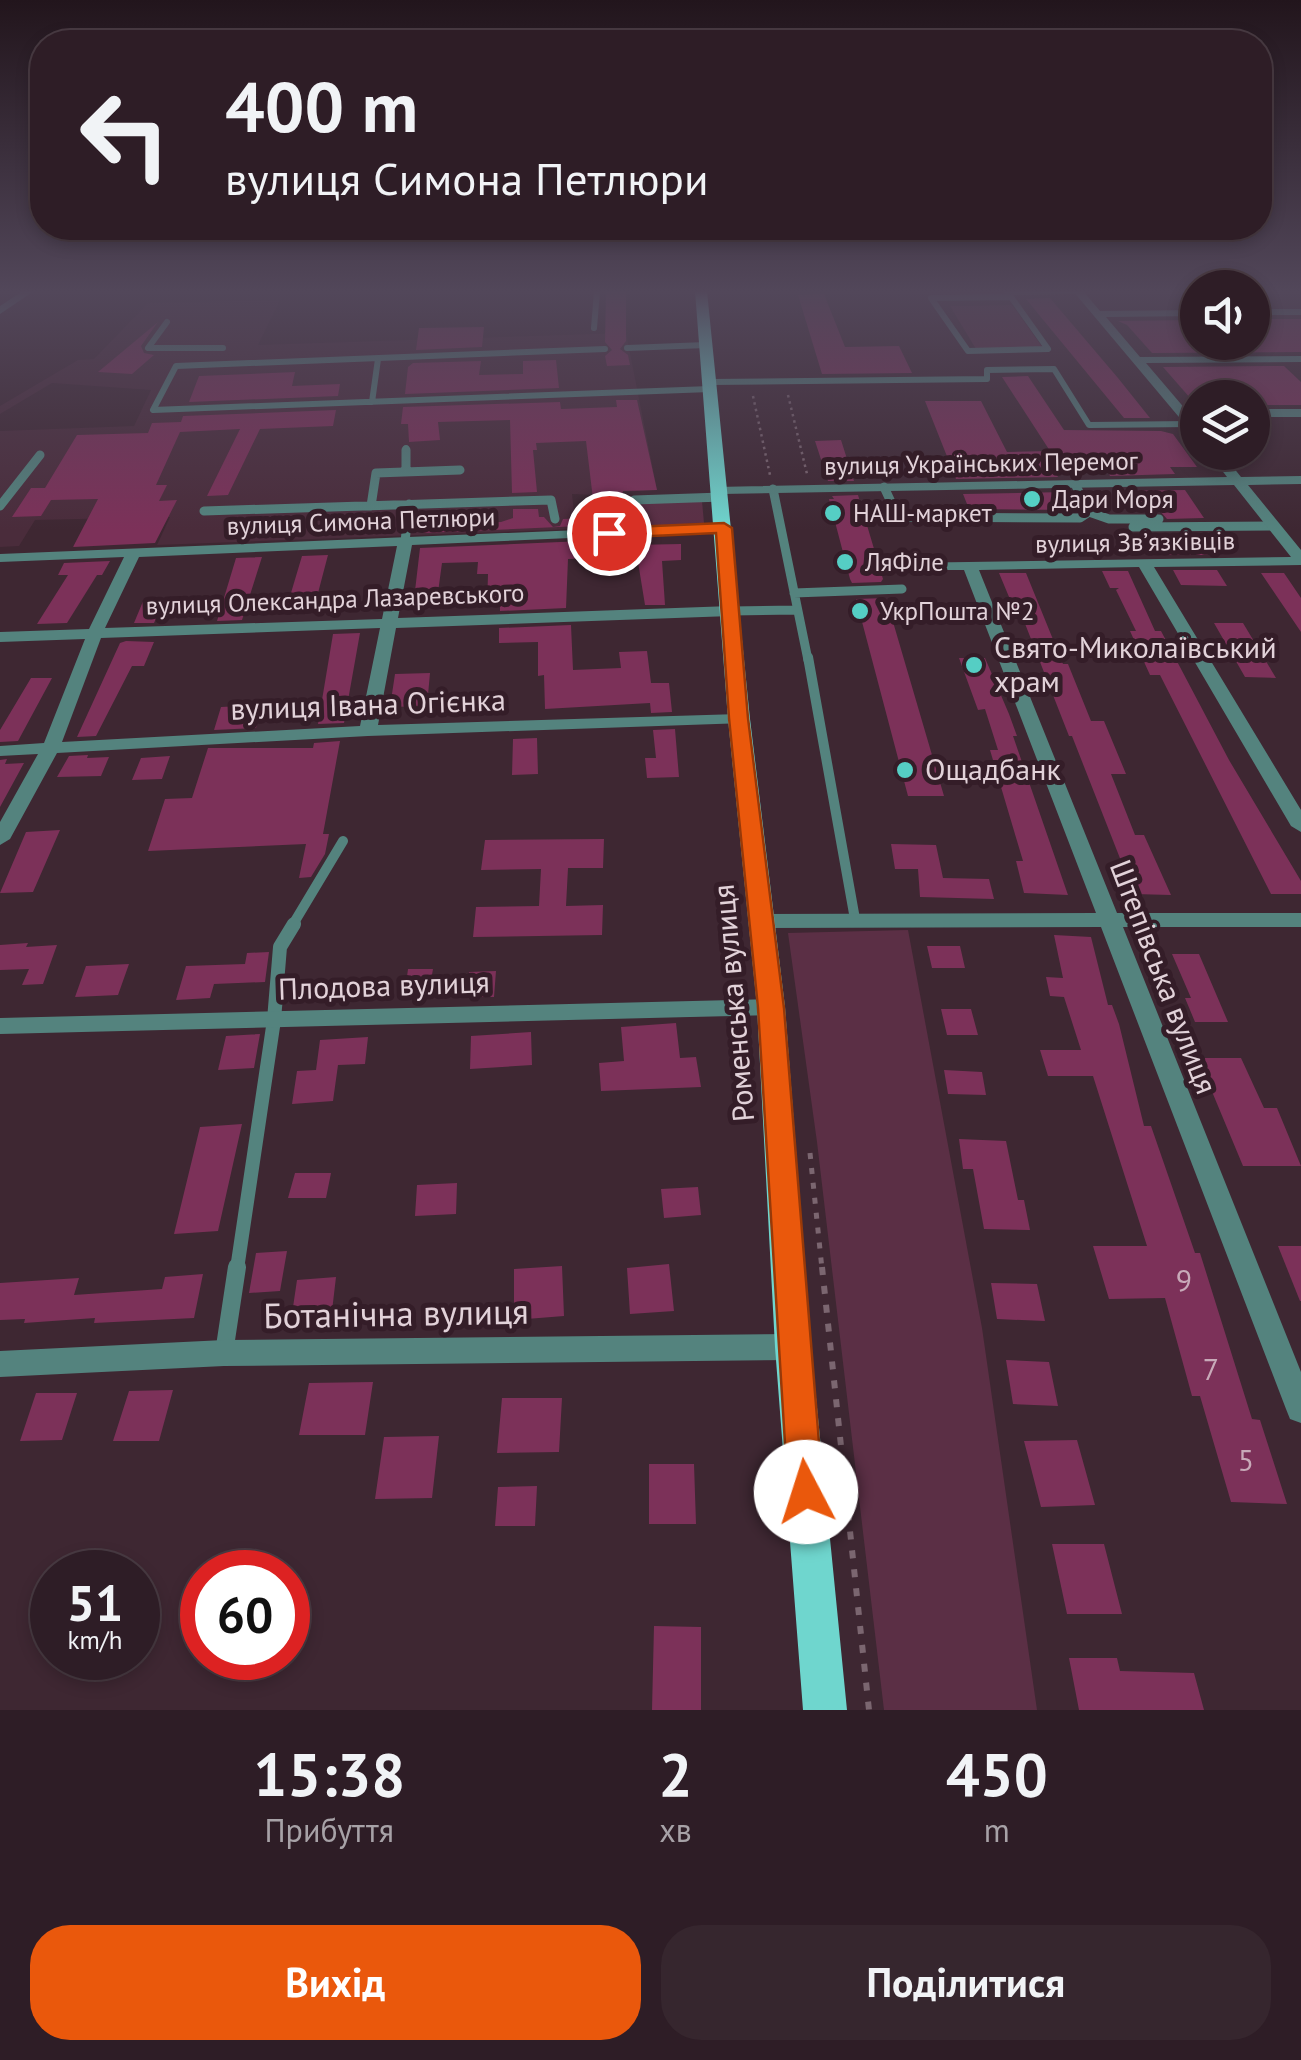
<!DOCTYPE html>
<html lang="uk">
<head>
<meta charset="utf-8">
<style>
	:root { --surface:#2e1d26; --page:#36262e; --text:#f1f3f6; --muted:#a7a2a7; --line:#493b43; --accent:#ea580c }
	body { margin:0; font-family:"PT Sans",sans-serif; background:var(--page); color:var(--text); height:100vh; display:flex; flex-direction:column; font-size:38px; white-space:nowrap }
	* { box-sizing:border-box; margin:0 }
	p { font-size:32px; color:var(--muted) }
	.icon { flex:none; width:55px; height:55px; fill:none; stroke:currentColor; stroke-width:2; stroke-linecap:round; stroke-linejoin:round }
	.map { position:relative; height:1710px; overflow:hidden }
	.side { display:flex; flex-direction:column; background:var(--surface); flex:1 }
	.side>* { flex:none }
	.banner { position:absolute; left:30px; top:30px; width:1242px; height:210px; border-radius:40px; box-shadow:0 5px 15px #0003,0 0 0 2px var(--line); background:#2e1d26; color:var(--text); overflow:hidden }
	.buttons { position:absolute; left:1180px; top:270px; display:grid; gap:20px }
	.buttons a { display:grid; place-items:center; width:90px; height:90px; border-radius:50%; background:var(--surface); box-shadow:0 5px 15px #0003,0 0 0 2px var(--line); font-size:50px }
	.speed { position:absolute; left:30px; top:1550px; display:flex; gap:20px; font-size:50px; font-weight:700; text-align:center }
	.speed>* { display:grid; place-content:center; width:130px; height:130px; border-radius:50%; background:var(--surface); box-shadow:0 5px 15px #0003,0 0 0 2px var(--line); line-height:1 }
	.speed small { font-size:25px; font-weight:400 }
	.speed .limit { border:15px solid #d22; background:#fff; color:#111 }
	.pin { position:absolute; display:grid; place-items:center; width:85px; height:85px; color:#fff; margin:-42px; border:5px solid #fff; border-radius:50%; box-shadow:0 2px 10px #0007 }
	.me { position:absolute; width:110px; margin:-55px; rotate:355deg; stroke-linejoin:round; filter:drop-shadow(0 0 8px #0008) }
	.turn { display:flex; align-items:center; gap:35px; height:210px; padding:0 30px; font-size:45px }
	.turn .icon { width:130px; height:130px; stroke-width:2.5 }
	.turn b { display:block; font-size:70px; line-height:85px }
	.eta { display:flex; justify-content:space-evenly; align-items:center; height:170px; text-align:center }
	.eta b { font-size:60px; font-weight:600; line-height:70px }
	.cta { display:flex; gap:20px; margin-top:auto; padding:20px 30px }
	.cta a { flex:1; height:115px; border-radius:40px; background:var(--accent); color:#fff; font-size:40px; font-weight:600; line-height:115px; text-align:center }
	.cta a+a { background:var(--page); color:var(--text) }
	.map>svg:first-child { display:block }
	.built { fill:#4a2c3b }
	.green { fill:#5b2f45 }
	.building { fill:#7c3159 }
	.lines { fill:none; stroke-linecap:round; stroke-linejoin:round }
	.path-far2 { stroke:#7b6670; stroke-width:2.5; stroke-dasharray:2.5 4; stroke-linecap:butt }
	.path-far1 { stroke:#7b6670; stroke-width:5; stroke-dasharray:6 9; stroke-linecap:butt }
	.path { stroke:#7b6670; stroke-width:6; stroke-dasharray:8 11; stroke-linecap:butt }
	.lane-far4 { stroke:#54837e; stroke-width:6 }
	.lane-far3 { stroke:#54837e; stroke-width:9 }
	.lane-far2 { stroke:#54837e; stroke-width:10 }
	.lane-far1 { stroke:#54837e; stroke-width:14 }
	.lane { stroke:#54837e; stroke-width:18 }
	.street { fill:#54837e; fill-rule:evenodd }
	.primary { fill:#6fd6ce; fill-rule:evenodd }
	.route { fill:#ea580c; stroke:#983908; stroke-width:2.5 }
	.poi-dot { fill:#55cec4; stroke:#341d28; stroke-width:4 }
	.labels { text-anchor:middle; stroke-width:10; stroke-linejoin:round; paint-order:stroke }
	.far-street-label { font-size:25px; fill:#e2d2d9; stroke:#341d28 }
	.far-poi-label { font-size:25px; fill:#e2d2d9; stroke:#341d28; text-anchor:start }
	.poi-label { font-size:30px; fill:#e2d2d9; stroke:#341d28; text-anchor:start }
	.street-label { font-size:30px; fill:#e2d2d9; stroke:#341d28 }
	.near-number-label { font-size:30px; fill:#c8aab9 }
	.near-street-label { font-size:35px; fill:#e2d2d9; stroke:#341d28 }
</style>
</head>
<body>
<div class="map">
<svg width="1301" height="1710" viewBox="0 0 1301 1710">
	<rect width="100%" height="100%" fill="#3e2732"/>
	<!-- built -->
	<path class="built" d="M280 300 258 345 626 333 657 490 618 492 617 496 572 494 576 529 157 545 170 517 35 520 19 546 0 547V431L134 426 151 390 52 383 0 414V406L78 360 94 359 148 303Z"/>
	<!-- green -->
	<path class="green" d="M1012 305 1043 348 976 349 950 306Z
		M702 501 704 523 649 526 639 522 638 504Z
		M908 930 982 1328 1037 1710H884L817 1142 788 933Z"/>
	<!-- building -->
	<path class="building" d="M606 291H626V341L620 349 628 355 630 365 607 366 605 356 612 350 605 342Z
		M824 294 845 347 899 346 912 373 822 374 798 295Z
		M1050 298 1118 378 1150 418H1124L1026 299Z
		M1252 319H1301V352L1152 353 1127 325 1118 321 1198 320V348L1252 347Z
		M158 322 141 346 144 353 154 355 132 374 98 372Z
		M484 327 482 347 416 350 419 328Z
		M556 360 559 388 405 394 408 367 413 363 481 361 479 375 523 374V361Z
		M1284 366 1301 382V405H1266L1254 393H1198V407L1163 367Z
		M295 372 292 386 340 384 338 396 189 402 199 376Z
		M1028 376 1064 430 1161 431 1173 434 1197 467H1170L1175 474 1110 476 1107 469 1054 470 1058 477 956 479 925 401H981L1007 452 1050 451 1002 377Z
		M616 400H637L657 490 623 491 621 504 626 524 423 533 424 525 501 522 513 518V509H538L539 517H544L553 527 560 526 563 519 586 518 585 509 592 508 593 499 586 441 536 443 537 450H533L537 492 512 493 510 420 438 422 440 440 409 442 408 424H401L403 407 560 402 561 409 617 407Z
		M336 410 333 426 260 429 228 495 207 496 240 429 180 432 156 485H167L159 501 177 500 155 543 73 547 98 499 51 500 41 516 12 517 31 488H45L77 435 148 433 152 423 181 422 183 416Z
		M841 440 854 481H828L815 441Z
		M1185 490 1204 518 1167 519 1160 511H1131L1119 491Z
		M1066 492 1076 510 969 509 963 494Z
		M858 495 883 579 881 582 852 583 850 579 829 499H834L832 496Z
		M1157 535H1215L1225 550H1205L1208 555H1157Z
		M631 539 632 545 681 544V560L662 561 665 605H645L638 562H623V557L568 559 566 608 500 611V606L487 607 488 574H477L478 562 442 563 436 607 413 608 420 548Z
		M328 555 313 612 285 613 302 556Z
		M262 557 242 620 217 621 236 558Z
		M110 561 102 575H97L67 623 37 624 68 575H58L64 563Z
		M1173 570H1217L1227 586 1181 585Z
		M1102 571H1128L1155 631H1161L1229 760 1301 881V894H1271L1160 675H1150L1130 631H1136L1116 590 1119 588H1110Z
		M999 573H1026L1063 664H1068L1091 721H1104L1126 774H1111L1135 835H1144L1171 895 1134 894 1072 736H1069L1022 616H1017Z
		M1261 573H1284L1301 598V632Z
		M165 598 154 623H134L144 599Z
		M886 598 944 796H908L856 599Z
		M1214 623H1243L1276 678 1245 677Z
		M571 625 573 670 621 668 619 652 647 651 651 683H669L672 712 651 713 650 703 545 709 544 675 538 676V642L499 643V628Z
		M360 633 344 723 318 724 333 634Z
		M126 641 154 642 144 666H132L96 736 77 737 120 643Z
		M959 658H985L1009 714 1017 736H1013L1068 895 1024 893 1016 861H1023L990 750H998L985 709 978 710Z
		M430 673 427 706 390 707 395 674Z
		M31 678H52L18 741 0 742V730Z
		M263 705 256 728 214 730 221 707Z
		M675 729 679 777 647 778 645 758H656L653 730Z
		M537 738 538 774 512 775 513 739Z
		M340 741 323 834H329L325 854 311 877 299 878 306 844 148 851 165 799 192 798 208 748H313L314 743Z
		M88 755 87 758 109 757 101 776 57 777 69 756Z
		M170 756 162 779 132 780 141 758Z
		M7 759 5 764 24 763 0 807V760Z
		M60 830 33 892 0 893 26 832Z
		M604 839 603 868H568L566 906 603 905 602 935 473 937 476 907 539 906 541 869 481 870 485 840Z
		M891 844 936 845 943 878 989 879 994 899 920 897 918 869H895Z
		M1054 935 1091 937 1108 1005H1112L1119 1024 1144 1126H1151L1195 1253H1200L1252 1419 1260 1420 1287 1504 1231 1502 1200 1396H1192L1165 1298 1109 1299 1093 1246H1147L1093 1076H1048L1040 1050H1081L1064 997 1050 996 1046 977 1063 978Z
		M28 943 26 947 57 945 43 984 22 985 29 969 0 970V945Z
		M927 946H960L965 968H932Z
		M269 952 265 982 214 984 210 998 176 1000 186 966 245 964 247 953Z
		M1172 954H1199L1228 1022H1195L1185 998H1191Z
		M129 964 118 995 75 997 86 966Z
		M408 969H433L429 992H405Z
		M496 971 494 997H466L469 972Z
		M941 1009H971L978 1035H947Z
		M676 1023 680 1058 696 1057 701 1087 601 1091 599 1063 624 1061 621 1027Z
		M531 1032 532 1065 470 1069 471 1036Z
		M260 1034 254 1068 218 1070 226 1036Z
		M368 1037 365 1064 338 1065 333 1101 292 1104 297 1071 316 1070 320 1040Z
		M1198 1058H1241L1264 1108H1277L1301 1166H1243Z
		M944 1070 982 1072 986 1095 948 1094Z
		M242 1124 218 1231 174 1234 200 1127Z
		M959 1139 1006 1141 1018 1200H1024L1030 1230 984 1229 973 1169H963Z
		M295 1173H331L326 1198H288Z
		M457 1183 456 1214 415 1216 417 1185Z
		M698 1187 701 1215 664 1218 661 1189Z
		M1278 1246H1301V1301H1300Z
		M287 1251 280 1291 249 1293 256 1253Z
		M669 1264 674 1311 630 1314 627 1268Z
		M562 1266 564 1316 514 1320V1269Z
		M203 1274 194 1318 94 1323 95 1318 24 1323 25 1319 0 1320V1283L79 1278 74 1295 162 1289 165 1277Z
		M336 1277 332 1311 292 1314 297 1280Z
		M991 1283 1037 1284 1045 1321 997 1319Z
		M1006 1360 1049 1362 1058 1406 1013 1404Z
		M373 1382 365 1435H299L309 1383Z
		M173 1390 159 1441H113L129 1391Z
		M36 1393H77L62 1440 20 1441Z
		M502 1398H562L559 1452 497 1453Z
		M439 1436 432 1498 375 1499 384 1437Z
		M1077 1440 1095 1505 1041 1507 1024 1441Z
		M649 1464H694L696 1524H649Z
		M537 1486 535 1526H495L498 1487Z
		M1052 1544H1104L1122 1614H1067Z
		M654 1626 701 1627V1710H652Z
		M1069 1658H1117L1120 1671 1194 1673 1204 1710H1079Z"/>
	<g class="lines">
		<!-- path-far2 -->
		<path class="path-far2" d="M788 395 807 474
			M753 396 770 475"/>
		<!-- path-far1 -->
		<path class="path-far1" d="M810 1153 822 1269"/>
		<!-- path -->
		<path class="path" d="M822 1267 869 1710"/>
		<!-- lane-far4 -->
		<path class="lane-far4" d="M1011 297 1048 349 968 351 931 298Z
			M1011 297 1007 292 1078 291
			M167 322 148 348H223
			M594 328 597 291
			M627 348 706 345
			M605 349 176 366 153 410 710 389
			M710 382 987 379V370L1054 369 1089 425 1191 424
			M372 402 378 359
			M406 448V453"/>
		<!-- lane-far3 -->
		<path class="lane-far3" d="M406 450V472
			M884 487 898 517 1080 518 1089 512 1076 486
			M773 489 808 660
			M0 506 40 455
			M371 506 376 473 460 470
			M204 511 551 500 555 519
			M1089 512 1109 519H1159
			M1133 527 1274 526
			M636 532 629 503 634 500 722 497
			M405 542 409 504
			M794 593 902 589
			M731 611 796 610"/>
		<!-- lane-far2 -->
		<path class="lane-far2" d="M808 657 855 919
			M292 926 343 841"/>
		<!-- lane-far1 -->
		<path class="lane-far1" d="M237 1269 274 1020 280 947 294 924"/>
		<!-- lane -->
		<path class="lane" d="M224 1353 237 1267"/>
		<!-- street -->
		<path class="street" d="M23 291H34L0 314V306Z
			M1073 291H1083L1100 311 1198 310V316L1106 317 1140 357 1301 356V362L1146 363 1198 424V436L1194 435Z
			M1252 309H1301V315H1252Z
			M1252 409H1301V417H1252Z
			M1208 452H1221L1241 477 1301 476V484L1248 485 1301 550V565L1154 567 1301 810V832L1291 826 1139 567 979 570 1117 913H1301V927H1123L1301 1372V1423L1290 1419 1286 1409 1101 927 760 928 749 921 760 914 1096 913 964 570H906L899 566 901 563 1291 557 1234 485 721 494 714 490 716 487 1227 477Z
			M724 524 729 525V531L412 545 398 618 731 606 739 611 731 616 396 628 378 725 739 714 745 715 748 719 745 723 368 736 57 753 10 839 0 845V822L38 754 0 756V746L44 743 85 639 0 642V632L89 629 124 557 0 562V554ZM397 546 382 619 105 628 139 557ZM380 628 360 726 62 742 101 638Z
			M771 999 779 1001 782 1007 779 1013 771 1015 0 1034V1018Z
			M793 1334 803 1338 807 1347 803 1356 793 1360 224 1366 0 1377V1351L224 1340Z"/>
		<!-- primary -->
		<path class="primary" d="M695 291H707L750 719 785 1007 811 1347 847 1710H803L775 1347 757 1007 728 719Z"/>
	</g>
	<!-- sky -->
	<linearGradient id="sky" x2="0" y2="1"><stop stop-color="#22151c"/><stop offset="0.55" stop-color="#52475a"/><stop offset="1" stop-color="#52475a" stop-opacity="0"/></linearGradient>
	<rect width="1301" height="530" fill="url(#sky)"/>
	<!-- route -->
	<path class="route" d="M724 523 732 528 748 718 784 1008 823 1492 818 1505 806 1510 793 1505 788 1492 758 1008 729 718 716 533 609 538 601 533 609 528Z"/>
	<!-- markers -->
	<g class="poi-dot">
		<circle cx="1032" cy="499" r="10"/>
		<circle cx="833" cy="513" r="10"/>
		<circle cx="845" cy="562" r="10"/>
		<circle cx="860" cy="611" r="10"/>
		<circle cx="974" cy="665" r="10"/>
		<circle cx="905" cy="770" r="10"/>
	</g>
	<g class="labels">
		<!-- far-street labels -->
		<g class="far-street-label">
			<text transform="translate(981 463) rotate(-1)" y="9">вулиця Українських Перемог</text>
			<text transform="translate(361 521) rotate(-2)" y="9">вулиця Симона Петлюри</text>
			<text transform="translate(1135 542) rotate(-1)" y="9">вулиця Звʼязківців</text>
			<text transform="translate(335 599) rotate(-2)" y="9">вулиця Олександра Лазаревського</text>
		</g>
		<!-- far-poi labels -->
		<g class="far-poi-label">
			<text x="1052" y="508">Дари Моря</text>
			<text x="853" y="522">НАШ-маркет</text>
			<text x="865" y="571">ЛяФіле</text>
			<text x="880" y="620">УкрПошта №2</text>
		</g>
		<!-- poi labels -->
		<g class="poi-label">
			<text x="994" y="658">Свято-Миколаївський<tspan x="994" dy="34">храм</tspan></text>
			<text x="925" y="780">Ощадбанк</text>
		</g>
		<!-- street labels -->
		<g class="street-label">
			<text transform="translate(368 705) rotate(-2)" y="10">вулиця Івана Огієнка</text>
			<text transform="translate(1163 977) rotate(69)" y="10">Штепівська вулиця</text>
			<text transform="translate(384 986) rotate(-2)" y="10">Плодова вулиця</text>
			<text transform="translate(734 1003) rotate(-95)" y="10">Роменська вулиця</text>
		</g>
		<!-- near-number labels -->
		<g class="near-number-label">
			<text x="1184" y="1291">9</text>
			<text x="1211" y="1380">7</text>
			<text x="1246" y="1471">5</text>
		</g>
		<!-- near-street labels -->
		<g class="near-street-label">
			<text transform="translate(396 1314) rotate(-1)" y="12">Ботанічна вулиця</text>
		</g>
	</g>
</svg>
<div class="buttons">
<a><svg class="icon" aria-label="sound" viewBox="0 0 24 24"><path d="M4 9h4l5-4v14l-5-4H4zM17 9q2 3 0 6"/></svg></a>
<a><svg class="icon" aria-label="layers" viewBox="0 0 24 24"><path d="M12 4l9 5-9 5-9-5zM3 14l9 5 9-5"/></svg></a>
</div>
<div class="speed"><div>51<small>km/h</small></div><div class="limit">60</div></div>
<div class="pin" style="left:609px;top:533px;background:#d93025"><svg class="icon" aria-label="arrive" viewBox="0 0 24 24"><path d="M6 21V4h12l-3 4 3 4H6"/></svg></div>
<svg class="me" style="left:806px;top:1492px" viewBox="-20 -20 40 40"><circle r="19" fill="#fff"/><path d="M0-13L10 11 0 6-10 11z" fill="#ea580c"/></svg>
<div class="banner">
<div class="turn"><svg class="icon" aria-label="left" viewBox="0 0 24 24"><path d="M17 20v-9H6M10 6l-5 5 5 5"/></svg><div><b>400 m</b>вулиця Симона Петлюри</div></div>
</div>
</div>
<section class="side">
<div class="eta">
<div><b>15:38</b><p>Прибуття</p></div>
<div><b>2</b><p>хв</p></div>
<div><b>450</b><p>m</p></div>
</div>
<div class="cta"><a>Вихід</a><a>Поділитися</a></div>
</section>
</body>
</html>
